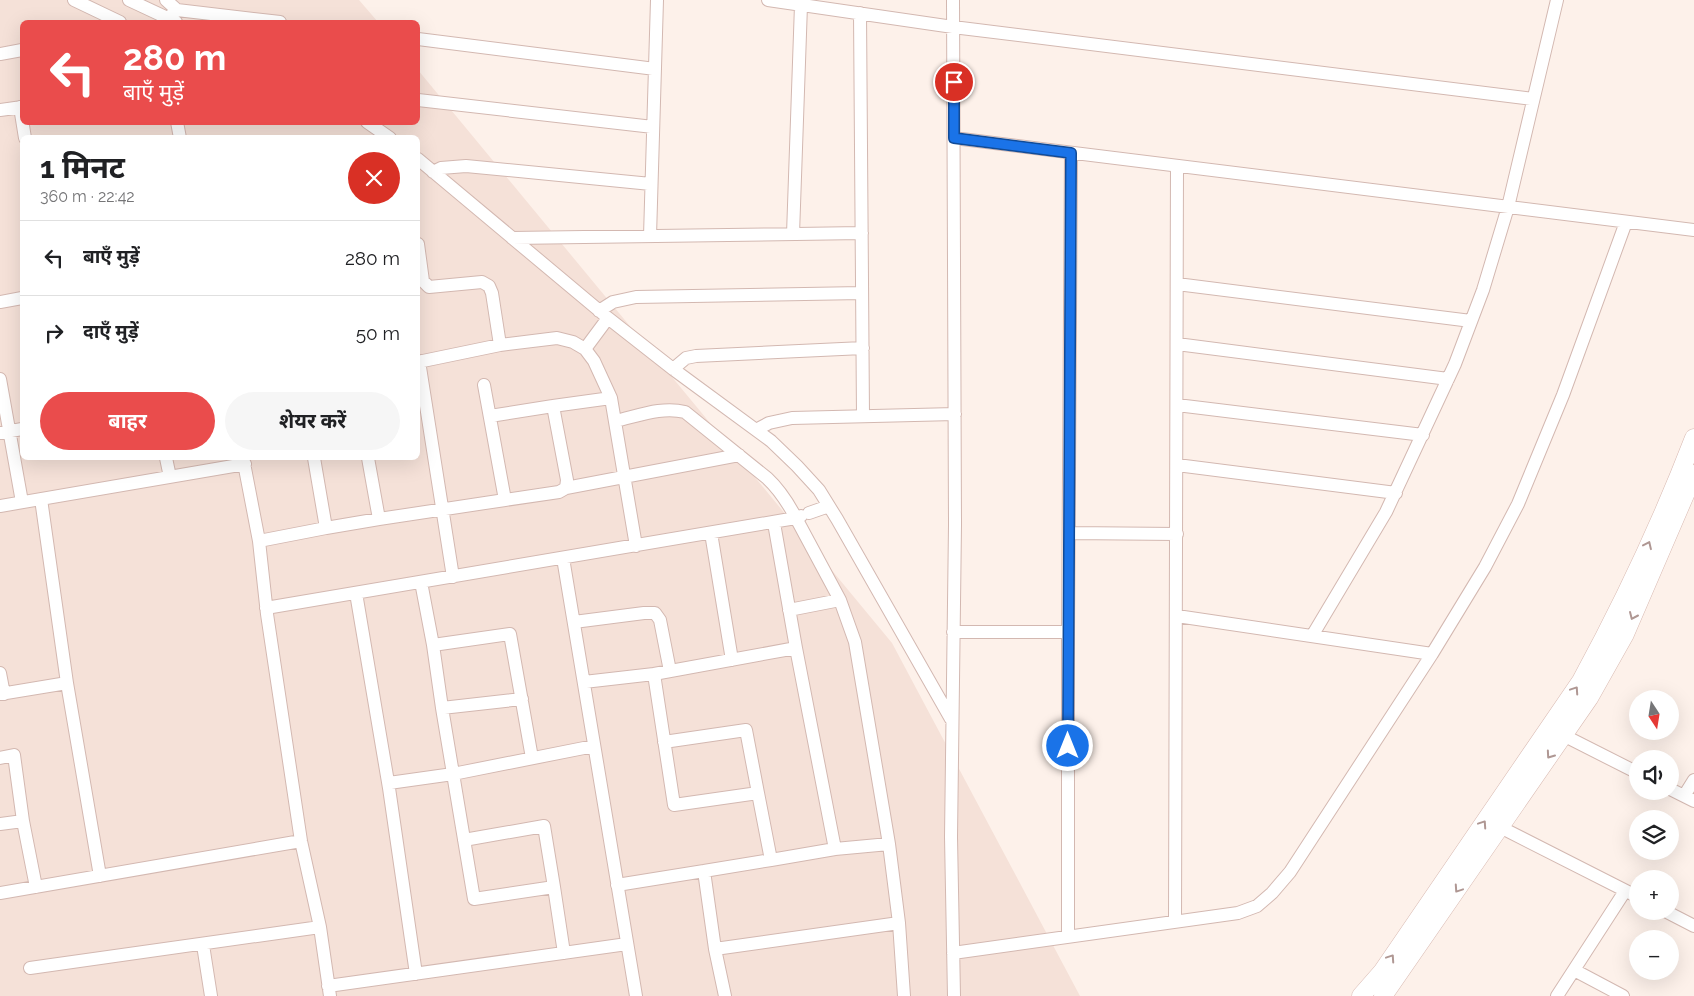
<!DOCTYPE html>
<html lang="hi">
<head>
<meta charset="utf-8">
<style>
	:root { --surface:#fff; --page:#f6f6f6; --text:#202124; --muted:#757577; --line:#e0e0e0; --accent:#ea4c4c }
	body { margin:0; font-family:Raleway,"Noto Sans Devanagari",sans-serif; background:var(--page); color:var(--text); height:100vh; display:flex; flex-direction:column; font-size:19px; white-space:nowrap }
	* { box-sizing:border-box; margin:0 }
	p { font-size:16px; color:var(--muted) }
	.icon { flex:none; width:28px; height:28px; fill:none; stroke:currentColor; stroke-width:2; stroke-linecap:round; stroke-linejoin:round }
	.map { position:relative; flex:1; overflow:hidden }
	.drawer { position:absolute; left:20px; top:135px; width:400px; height:325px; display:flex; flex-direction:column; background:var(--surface); border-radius:8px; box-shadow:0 5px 20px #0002 }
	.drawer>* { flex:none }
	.banner { position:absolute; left:20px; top:20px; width:400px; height:105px; border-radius:8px; box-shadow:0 5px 20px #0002; background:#ea4c4c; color:#fff; overflow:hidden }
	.needle { width:32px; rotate:168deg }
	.buttons { position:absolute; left:1629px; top:690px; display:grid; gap:10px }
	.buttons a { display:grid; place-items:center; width:50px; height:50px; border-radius:50%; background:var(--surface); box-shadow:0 5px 20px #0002; font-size:25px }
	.pin { position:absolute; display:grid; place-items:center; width:42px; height:42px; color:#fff; margin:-21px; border:2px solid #fff; border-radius:50%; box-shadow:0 1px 5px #0007 }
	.me { position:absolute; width:55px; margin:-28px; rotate:0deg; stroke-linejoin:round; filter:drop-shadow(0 0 4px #0008) }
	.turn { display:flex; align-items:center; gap:18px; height:105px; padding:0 20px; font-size:22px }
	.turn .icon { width:65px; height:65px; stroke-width:2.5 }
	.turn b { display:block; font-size:35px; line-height:42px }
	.round { display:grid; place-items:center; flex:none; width:52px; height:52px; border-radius:26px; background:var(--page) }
	.head { display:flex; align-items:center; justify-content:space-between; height:85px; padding:0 20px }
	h1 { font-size:30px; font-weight:700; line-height:38px }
	.cta { display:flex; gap:10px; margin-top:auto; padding:10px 20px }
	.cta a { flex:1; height:58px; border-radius:30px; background:var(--accent); color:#fff; font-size:20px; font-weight:700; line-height:58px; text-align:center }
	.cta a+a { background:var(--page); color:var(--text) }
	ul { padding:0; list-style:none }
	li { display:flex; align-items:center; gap:15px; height:75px; padding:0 20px; border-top:1px solid var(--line) }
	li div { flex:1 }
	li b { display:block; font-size:19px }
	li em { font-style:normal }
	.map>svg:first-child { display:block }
	.residential { fill:#f5e1d8; fill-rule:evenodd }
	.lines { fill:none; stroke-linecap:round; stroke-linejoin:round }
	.street-casing { stroke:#d3b8b1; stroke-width:14 }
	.secondary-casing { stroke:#d8b9b1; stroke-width:19 }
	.street { stroke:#fff; stroke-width:12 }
	.secondary { stroke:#fff; stroke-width:18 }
	.oneway { stroke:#af9793 }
	.route-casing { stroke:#114b97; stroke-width:12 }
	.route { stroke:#1a73e8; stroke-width:9 }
</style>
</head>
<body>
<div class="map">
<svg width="1694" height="996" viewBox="0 0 1694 996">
	<rect width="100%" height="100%" fill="#fdf1ea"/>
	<!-- residential -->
	<path class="residential" d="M0 0H359L378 22H22V122H418V70L892 643 1080 996H0ZM22 138H418V458H22Z"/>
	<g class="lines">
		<defs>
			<path id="street" d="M74 0 120 22
				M129 0 176 22
				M166 0 177 10
				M768 0 953 27 1533 99
				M953 0 955 525 951 837 954 996
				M860 13 863 416
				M166 22 168 18 177 10 280 22
				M418 39 655 69
				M0 54 22 50
				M418 100 653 127
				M20 107 25 138
				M0 110 22 107
				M177 122 180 138
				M367 122 390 138
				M954 138 1694 230
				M418 159 608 318 673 369 771 441 797 466 819 490 837 519 951 719
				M433 172 441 168 466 166 651 184
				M793 234 801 5
				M650 236 657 0
				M512 238 862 233
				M418 244 423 281 429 287 482 282 489 286 492 293 500 345
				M1177 284 1471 321
				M0 302 22 298
				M599 311 613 302 636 297 862 293
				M1177 344 1448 379
				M585 349 608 318
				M419 361 453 577
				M418 362 500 345 557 338 573 342 585 349 594 361 611 398
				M673 369 686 358 696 356 863 348
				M0 379 22 502
				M484 385 505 500 559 492 566 488 567 480 553 406 611 398 636 546
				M1177 405 1423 435
				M490 416 553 406
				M615 421C638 416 662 406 685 412L767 478C780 490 788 503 796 518L801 516
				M756 430 769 423 792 418 955 414
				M0 433 22 429
				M166 458 170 477
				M243 458 259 541 267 614 301 841 320 927 330 996
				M1177 465 1396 493
				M566 488 739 455
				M41 499 67 683 100 876
				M0 506 245 464
				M809 513 829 506
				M379 519 505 500
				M774 523 796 648
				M326 528 379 519 368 458
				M711 533 732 660
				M1069 533 1177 534
				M259 541 326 528 314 458
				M563 558 636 996
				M421 582 433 645
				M356 593 389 788 416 974
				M266 608 796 518 840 600 855 642 889 844 899 923 904 996
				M789 610 840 600
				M1177 616 1432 654
				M574 622 644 613H655L660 620 670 671
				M953 632H1068
				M1312 636 1386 512 1455 364 1483 290 1508 207 1557 0
				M0 673 4 694
				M584 682 654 674
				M0 694 67 683
				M522 699 442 708 433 645 510 634 532 758
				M442 708 474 899 554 887 564 953
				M1557 732 1638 773
				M664 742 746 730 758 793
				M0 758 14 755 23 821
				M389 783 453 774 594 746
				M1670 789 1694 801
				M1684 796 1694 780
				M0 824 23 821 36 887
				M1500 827 1638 897
				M464 840 544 826 554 887
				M835 849 889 844
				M704 871 771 860 758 793 674 805 654 674 796 648 835 849 771 860
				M617 885 704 871 715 949 725 996
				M0 893 301 841
				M1665 911 1694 926
				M1175 922 1177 166
				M1068 937V632L1071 153
				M203 945 211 996
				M715 949 899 923
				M953 953 1238 913 1257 906 1272 893 1290 872 1432 654 1485 567 1518 504 1563 395 1626 222
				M30 968 320 927
				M1574 970 1623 996
				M328 986 627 944
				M1557 996 1625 891"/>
			<path id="secondary" d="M1361 996 1382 972 1581 681C1624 602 1662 521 1694 438
				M1383 996 1589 698 1625 634 1694 474"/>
		</defs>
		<!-- street casing -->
		<use href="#street" class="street-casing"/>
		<!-- secondary casing -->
		<use href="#secondary" class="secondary-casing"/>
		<!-- street -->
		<use href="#street" class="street"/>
		<!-- secondary -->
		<use href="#secondary" class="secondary"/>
	</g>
	<!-- one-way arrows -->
	<defs><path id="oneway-chevron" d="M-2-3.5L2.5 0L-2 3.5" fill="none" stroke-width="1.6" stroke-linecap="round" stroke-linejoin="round" transform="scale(1.25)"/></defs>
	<g class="oneway">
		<use href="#oneway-chevron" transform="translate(1648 545) rotate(-65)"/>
		<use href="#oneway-chevron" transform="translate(1633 616) rotate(114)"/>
		<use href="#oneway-chevron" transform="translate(1575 690) rotate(-56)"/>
		<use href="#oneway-chevron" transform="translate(1550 755) rotate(125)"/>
		<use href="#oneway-chevron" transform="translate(1483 824) rotate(-56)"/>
		<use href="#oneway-chevron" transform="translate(1458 889) rotate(124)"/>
		<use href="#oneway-chevron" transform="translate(1391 958) rotate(-56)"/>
	</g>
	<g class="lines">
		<defs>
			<path id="route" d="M954 82V138L1071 153 1068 746"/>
		</defs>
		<!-- route casing -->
		<use href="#route" class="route-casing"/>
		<!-- route -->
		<use href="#route" class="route"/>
	</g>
</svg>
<div class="buttons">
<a><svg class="needle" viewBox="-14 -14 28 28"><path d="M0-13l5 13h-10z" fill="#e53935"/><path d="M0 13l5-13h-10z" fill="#757577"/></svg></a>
<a><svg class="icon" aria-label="sound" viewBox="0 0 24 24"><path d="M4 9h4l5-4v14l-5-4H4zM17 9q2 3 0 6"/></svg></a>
<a><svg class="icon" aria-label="layers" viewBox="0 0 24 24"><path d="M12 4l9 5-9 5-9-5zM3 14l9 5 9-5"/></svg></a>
<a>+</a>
<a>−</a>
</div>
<div class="pin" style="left:954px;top:82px;background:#d93025"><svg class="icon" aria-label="arrive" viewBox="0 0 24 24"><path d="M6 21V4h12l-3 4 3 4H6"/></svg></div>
<svg class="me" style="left:1068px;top:746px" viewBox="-20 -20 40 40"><circle r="17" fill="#1a73e8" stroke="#fff" stroke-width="3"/><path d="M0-11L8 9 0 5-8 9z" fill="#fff"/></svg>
<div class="banner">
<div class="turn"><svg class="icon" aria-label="left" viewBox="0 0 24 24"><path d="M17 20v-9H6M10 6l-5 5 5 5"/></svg><div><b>280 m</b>बाएँ मुड़ें</div></div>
</div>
<section class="drawer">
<div class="head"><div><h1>1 मिनट</h1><p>360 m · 22:42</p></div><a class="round" style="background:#d93025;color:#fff"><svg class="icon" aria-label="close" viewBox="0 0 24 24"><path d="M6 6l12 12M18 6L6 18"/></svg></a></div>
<ul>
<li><svg class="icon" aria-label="left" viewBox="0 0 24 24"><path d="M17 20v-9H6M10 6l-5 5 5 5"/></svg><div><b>बाएँ मुड़ें</b></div><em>280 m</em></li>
<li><svg class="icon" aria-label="right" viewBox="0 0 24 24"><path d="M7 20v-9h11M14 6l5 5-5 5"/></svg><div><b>दाएँ मुड़ें</b></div><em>50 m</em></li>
</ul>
<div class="cta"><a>बाहर</a><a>शेयर करें</a></div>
</section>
</div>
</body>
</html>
